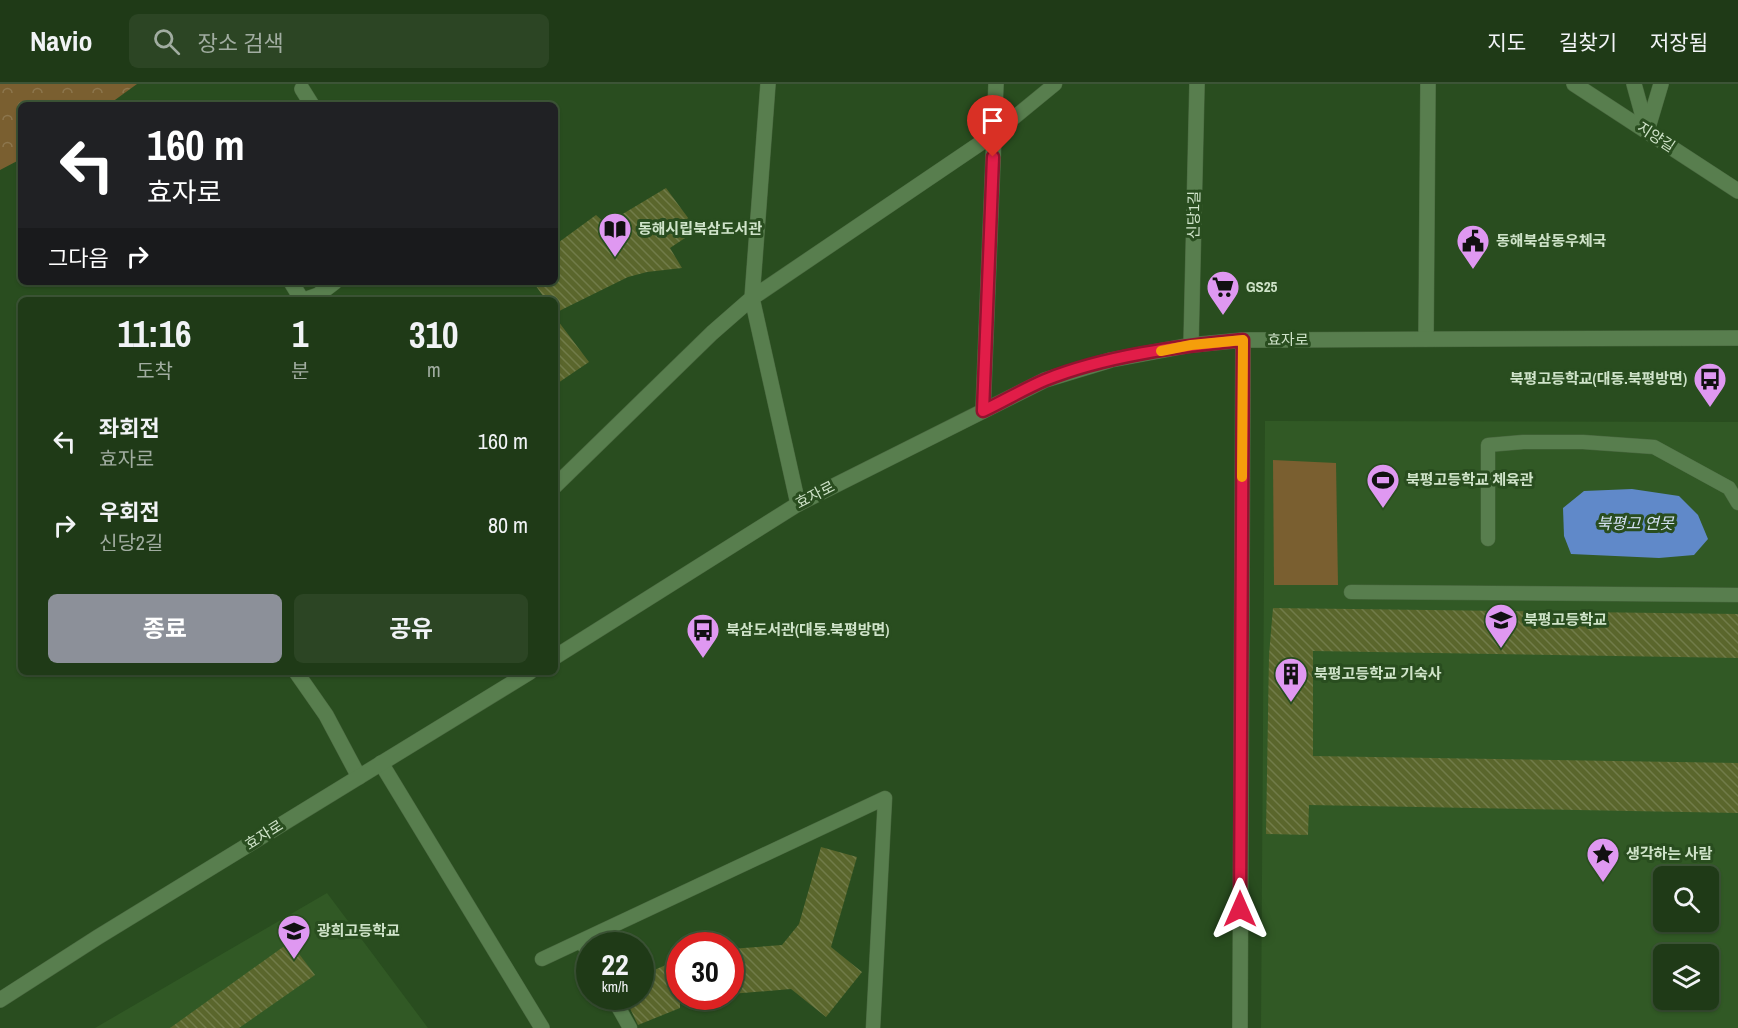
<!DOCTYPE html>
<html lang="ko">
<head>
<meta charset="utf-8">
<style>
	:root { --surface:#1f3a17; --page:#2c4524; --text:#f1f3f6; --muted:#a1ada1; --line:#3c5436; --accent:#8c9099 }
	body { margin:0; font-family:"Archivo Narrow","Noto Sans KR",sans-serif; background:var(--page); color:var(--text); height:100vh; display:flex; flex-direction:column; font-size:22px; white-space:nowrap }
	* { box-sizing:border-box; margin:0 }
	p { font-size:20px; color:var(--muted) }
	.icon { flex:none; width:33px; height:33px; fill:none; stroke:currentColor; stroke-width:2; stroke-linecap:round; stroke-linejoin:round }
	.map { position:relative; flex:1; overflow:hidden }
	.sheet { position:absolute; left:18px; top:213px; width:540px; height:378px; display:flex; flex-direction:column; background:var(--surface); border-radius:9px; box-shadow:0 2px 4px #0004,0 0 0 2px var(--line) }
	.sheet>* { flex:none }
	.hud { position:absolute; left:18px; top:18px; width:540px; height:183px; border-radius:9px; box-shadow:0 2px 4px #0004,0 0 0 2px var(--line); background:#202124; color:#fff; overflow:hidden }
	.buttons { position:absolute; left:1653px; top:782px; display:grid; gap:12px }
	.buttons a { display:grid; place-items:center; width:66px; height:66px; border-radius:9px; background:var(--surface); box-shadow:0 2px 4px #0004,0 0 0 2px var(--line); font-size:30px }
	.speed { position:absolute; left:576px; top:848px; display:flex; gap:12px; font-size:30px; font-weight:700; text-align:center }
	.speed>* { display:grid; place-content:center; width:78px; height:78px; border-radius:50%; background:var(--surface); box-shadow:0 2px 4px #0004,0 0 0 2px var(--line); line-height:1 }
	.speed small { font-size:15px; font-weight:400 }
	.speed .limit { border:9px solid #d22; background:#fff; color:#111 }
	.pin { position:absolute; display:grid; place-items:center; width:51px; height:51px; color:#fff; margin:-62px -26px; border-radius:50% 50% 50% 0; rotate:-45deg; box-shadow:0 0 6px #0007 }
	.pin .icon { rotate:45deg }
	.me { position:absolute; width:66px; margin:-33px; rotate:0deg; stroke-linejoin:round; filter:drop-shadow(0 0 4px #0008) }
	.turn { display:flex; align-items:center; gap:21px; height:126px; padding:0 30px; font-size:27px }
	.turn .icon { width:78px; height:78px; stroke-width:2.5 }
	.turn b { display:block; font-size:42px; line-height:51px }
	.then { display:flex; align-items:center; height:57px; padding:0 30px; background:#0003; gap:12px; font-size:22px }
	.eta { display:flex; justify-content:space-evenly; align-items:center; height:102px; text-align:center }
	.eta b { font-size:36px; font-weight:700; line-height:42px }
	.cta { display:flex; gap:12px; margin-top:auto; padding:12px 30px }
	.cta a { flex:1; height:69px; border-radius:9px; background:var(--accent); color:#fff; font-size:24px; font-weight:700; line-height:69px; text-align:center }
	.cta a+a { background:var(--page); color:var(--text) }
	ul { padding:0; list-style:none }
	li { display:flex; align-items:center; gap:18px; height:84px; padding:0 30px }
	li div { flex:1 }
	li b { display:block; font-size:22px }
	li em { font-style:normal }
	header { display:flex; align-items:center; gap:36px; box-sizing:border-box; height:84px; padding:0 30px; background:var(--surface); border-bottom:2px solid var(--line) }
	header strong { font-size:28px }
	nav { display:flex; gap:33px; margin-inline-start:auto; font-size:21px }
	.search { width:420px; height:54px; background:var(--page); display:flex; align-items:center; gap:15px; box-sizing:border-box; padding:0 21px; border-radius:9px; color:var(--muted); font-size:22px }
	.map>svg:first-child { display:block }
	.built { fill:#315925; fill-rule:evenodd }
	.green { fill:#7a5f30 }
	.forest { fill:url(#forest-crowns) }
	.water { fill:#6089c9 }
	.building { fill:url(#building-back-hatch) }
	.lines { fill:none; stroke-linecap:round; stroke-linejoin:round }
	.lane-casing { stroke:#49673f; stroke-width:15 }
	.street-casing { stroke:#49673f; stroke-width:16 }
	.secondary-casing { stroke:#49673f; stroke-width:16 }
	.lane { stroke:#587e4e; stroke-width:14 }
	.street { stroke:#587e4e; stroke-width:15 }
	.secondary { stroke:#587e4e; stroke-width:15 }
	.route-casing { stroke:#92132f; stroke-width:15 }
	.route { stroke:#e11d48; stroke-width:10 }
	.slow { stroke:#f59e0b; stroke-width:10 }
	.labels { text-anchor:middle; stroke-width:6; stroke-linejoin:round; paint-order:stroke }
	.street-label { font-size:15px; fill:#cfe3c9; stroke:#294d1f }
	.poi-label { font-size:15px; font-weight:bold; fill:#cfe3c9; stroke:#294d1f; text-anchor:start }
	.water-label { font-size:16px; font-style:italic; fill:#d3dff1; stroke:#294d1f }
</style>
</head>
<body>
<header>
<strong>Navio</strong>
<div class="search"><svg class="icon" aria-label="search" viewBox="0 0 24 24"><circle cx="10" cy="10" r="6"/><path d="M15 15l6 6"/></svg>장소 검색</div>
<nav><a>지도</a><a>길찾기</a><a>저장됨</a></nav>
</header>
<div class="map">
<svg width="1738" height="944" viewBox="0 0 1738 944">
	<defs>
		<pattern id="forest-crowns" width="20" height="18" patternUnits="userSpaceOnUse" patternTransform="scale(1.5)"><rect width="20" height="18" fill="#7a5f30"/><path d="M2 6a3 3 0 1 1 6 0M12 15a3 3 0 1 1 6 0" fill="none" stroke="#8c764d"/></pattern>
		<pattern id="building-back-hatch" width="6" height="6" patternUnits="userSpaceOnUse" patternTransform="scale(1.5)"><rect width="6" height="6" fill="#5a662c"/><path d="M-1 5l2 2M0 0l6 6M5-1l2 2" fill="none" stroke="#717c49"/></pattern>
	</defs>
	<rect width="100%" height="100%" fill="#294d1f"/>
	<!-- built -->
	<path class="built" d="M1265 337 1738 338V944H1261ZM1664 792H1708V837H1664ZM1664 870H1708V915H1664Z
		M327 809 428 944H95Z"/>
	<!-- green -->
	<path class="green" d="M1273 376 1336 379 1338 501H1274Z"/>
	<!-- forest -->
	<path class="forest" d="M0 0H137L108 21H21V75L0 86Z"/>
	<!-- water -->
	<path class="water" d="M1632 405 1679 412 1698 431 1708 455 1694 471 1659 474 1571 470 1564 452 1563 424 1584 407Z"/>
	<!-- building -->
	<path class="building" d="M666 104 697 146 670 164 682 184 647 188 628 193 555 229V216H546L533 198H555V161L596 131 606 140Z
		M555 233 589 278 555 301Z
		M1273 524 1738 530V574L1313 567V672L1738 679V729L1309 721 1308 751 1266 750 1269 571Z
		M821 763 857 773 831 863 862 888 826 933 791 905 730 910V865L782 861 799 840Z
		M290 858 315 891 239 944H170Z
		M680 875V924L638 941 624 912H640V892Z"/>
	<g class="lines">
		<defs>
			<path id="lane" d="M994 50 1055 0
				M1488 455V361L1523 358H1583L1654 363 1729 404 1738 419
				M1351 508 1738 511
				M581 857 590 871
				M542 875 885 714 873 944
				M612 912 630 944"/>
			<path id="street" d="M1574 0 1738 107
				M1634 0 1647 47
				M302 5 312 21
				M1647 47 1661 0
				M291 198 302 216
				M304 216 318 211 335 198
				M1426 255 1428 0
				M1191 261 1197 0
				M983 327 996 0
				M555 402 712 249 752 214 768 0
				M798 420 752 214 994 50
				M296 588 326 631 359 693
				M381 679 542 944
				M1240 944 1243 256"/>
			<path id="secondary" d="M555 573 798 420 1045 296 1111 276 1191 261 1243 256 1738 254
				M0 916 98 853 530 588"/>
		</defs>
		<!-- lane casing -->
		<use href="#lane" class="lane-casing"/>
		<!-- street casing -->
		<use href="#street" class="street-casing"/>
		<!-- secondary casing -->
		<use href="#secondary" class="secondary-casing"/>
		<!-- lane -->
		<use href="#lane" class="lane"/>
		<!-- street -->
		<use href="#street" class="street"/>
		<!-- secondary -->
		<use href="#secondary" class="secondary"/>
	</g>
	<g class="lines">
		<defs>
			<path id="route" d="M993 73 983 327C1004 317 1024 305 1045 296 1104 272 1180 262 1243 256L1240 825"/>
		</defs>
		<!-- route casing -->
		<use href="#route" class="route-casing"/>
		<!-- route -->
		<use href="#route" class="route"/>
		<!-- slow -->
		<path class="slow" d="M1161 267 1191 261 1243 256 1242 393"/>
	</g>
	<!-- icons -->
	<defs>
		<symbol id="library-pin" viewBox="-11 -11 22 30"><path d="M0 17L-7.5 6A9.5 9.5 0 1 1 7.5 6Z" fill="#df98f1" stroke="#294d1f"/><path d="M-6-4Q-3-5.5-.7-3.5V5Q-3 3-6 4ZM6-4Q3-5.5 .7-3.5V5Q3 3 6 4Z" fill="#111"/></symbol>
		<symbol id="civic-pin" viewBox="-11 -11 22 30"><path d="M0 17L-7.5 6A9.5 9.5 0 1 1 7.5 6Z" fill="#df98f1" stroke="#294d1f"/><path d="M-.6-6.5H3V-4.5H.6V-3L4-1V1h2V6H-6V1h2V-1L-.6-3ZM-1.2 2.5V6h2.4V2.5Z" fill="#111"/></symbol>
		<symbol id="supermarket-pin" viewBox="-11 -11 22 30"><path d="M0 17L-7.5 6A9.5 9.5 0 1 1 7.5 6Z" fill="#df98f1" stroke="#294d1f"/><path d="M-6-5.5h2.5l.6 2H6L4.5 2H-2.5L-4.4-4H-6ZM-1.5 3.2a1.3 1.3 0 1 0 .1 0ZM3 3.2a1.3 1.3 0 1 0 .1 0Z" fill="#111"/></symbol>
		<symbol id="bus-pin" viewBox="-11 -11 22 30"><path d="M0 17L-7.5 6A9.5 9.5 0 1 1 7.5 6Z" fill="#df98f1" stroke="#294d1f"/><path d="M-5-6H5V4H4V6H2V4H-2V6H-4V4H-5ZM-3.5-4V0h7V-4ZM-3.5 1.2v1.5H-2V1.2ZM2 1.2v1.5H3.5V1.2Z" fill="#111"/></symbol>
		<symbol id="stadium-pin" viewBox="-11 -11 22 30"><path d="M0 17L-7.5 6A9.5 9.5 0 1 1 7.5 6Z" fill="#df98f1" stroke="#294d1f"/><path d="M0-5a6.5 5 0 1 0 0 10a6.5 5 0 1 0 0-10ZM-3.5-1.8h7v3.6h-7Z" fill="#111"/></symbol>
		<symbol id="school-pin" viewBox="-11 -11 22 30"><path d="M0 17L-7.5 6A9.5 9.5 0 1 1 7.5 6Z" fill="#df98f1" stroke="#294d1f"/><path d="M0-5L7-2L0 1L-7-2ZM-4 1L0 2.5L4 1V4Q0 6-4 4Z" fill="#111"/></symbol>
		<symbol id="building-pin" viewBox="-11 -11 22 30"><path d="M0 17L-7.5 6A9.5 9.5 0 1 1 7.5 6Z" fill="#df98f1" stroke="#294d1f"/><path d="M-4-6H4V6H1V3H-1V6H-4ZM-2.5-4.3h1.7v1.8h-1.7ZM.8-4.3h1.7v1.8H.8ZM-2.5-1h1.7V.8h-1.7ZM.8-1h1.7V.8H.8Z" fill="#111"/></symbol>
		<symbol id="sight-pin" viewBox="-11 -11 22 30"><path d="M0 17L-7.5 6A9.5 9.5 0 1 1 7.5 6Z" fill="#df98f1" stroke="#294d1f"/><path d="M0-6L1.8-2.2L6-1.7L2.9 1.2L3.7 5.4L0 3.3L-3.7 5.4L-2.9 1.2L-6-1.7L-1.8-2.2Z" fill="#111"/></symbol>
	</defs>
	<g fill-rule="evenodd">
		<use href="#library-pin" x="596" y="126" width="38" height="52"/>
		<use href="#civic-pin" x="1454" y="138" width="38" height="52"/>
		<use href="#supermarket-pin" x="1204" y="184" width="38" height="52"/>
		<use href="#bus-pin" x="1691" y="276" width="38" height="52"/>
		<use href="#stadium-pin" x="1364" y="377" width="38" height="52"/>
		<use href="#school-pin" x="1482" y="517" width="38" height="52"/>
		<use href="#bus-pin" x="684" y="527" width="38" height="52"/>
		<use href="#building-pin" x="1272" y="571" width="38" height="52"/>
		<use href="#sight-pin" x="1584" y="751" width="38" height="52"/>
		<use href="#school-pin" x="275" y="828" width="38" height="52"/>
	</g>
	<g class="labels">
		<!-- street labels -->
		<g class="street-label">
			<text transform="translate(1656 53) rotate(33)" y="5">지양길</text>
			<text transform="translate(1194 131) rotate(-89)" y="5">신당1길</text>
			<text x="1288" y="261">효자로</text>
			<text transform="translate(815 411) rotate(-27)" y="5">효자로</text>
			<text transform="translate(264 751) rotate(-32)" y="5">효자로</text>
		</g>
		<!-- poi labels -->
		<g class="poi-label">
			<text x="638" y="150">동해시립북삼도서관</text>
			<text x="1496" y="162">동해북삼동우체국</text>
			<text x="1246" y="208">GS25</text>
			<text x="1687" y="300" text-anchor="end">북평고등학교(대동.북평방면)</text>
			<text x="1406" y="401">북평고등학교 체육관</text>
			<text x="1524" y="541">북평고등학교</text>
			<text x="726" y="551">북삼도서관(대동.북평방면)</text>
			<text x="1314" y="595">북평고등학교 기숙사</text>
			<text x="1626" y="775">생각하는 사람</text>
			<text x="317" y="852">광희고등학교</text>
		</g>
		<!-- water labels -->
		<g class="water-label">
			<text x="1635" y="445">북평고 연못</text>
		</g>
	</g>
</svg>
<div class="buttons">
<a><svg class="icon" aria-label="search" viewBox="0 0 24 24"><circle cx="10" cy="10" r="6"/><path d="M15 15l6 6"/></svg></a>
<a><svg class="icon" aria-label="layers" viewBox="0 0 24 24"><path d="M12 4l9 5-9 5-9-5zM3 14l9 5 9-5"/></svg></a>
</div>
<div class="speed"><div>22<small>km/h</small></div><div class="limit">30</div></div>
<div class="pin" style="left:993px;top:73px;background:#d93025"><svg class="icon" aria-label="arrive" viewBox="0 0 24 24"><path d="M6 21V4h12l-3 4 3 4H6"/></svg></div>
<svg class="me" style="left:1240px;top:825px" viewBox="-20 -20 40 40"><path d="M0-17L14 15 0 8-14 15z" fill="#e11d48" stroke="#fff" stroke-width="4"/></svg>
<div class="hud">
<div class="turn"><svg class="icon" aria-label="left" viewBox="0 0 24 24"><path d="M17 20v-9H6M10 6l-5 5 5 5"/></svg><div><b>160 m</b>효자로</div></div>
<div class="then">그다음<svg class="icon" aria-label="right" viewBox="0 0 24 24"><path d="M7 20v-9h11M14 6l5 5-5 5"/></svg></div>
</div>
<section class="sheet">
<div class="eta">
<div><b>11:16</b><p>도착</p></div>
<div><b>1</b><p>분</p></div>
<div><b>310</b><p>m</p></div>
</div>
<ul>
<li><svg class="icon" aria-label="left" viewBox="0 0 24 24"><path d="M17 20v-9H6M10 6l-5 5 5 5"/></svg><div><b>좌회전</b><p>효자로</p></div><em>160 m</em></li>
<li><svg class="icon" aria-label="right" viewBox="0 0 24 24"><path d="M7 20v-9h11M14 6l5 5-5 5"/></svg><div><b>우회전</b><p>신당2길</p></div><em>80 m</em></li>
</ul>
<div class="cta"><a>종료</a><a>공유</a></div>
</section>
</div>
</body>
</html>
